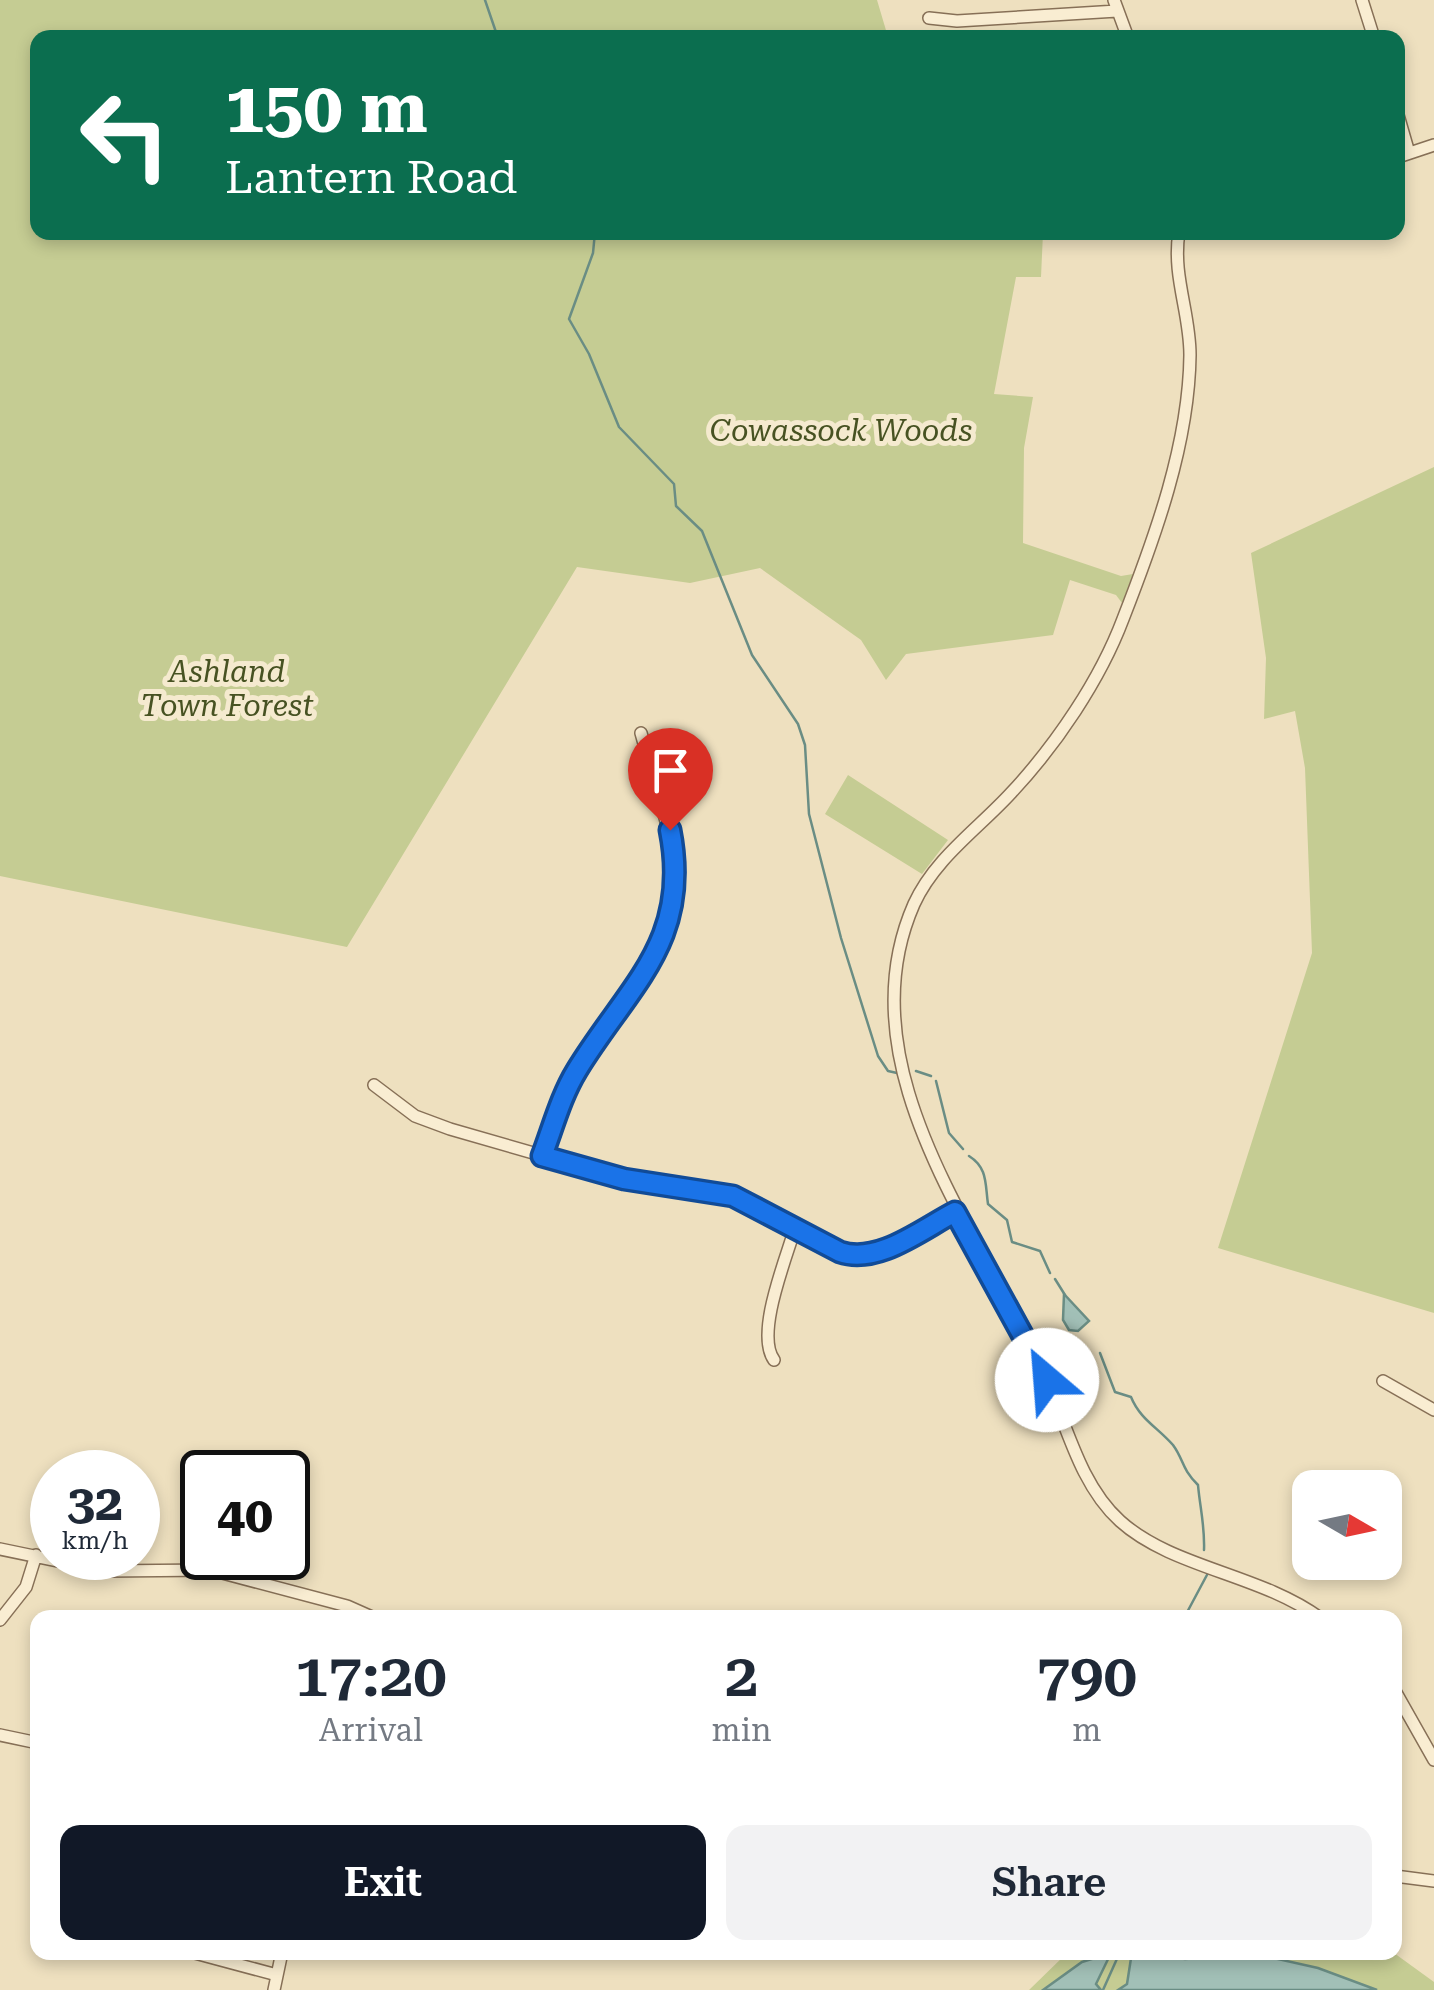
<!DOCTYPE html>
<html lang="en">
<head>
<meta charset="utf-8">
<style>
	:root { --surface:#fff; --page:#f2f2f3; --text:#1f2937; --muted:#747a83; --accent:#111827 }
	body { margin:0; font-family:"Roboto Serif",serif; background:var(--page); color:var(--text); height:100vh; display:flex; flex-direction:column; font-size:38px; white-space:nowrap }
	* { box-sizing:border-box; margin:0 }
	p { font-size:32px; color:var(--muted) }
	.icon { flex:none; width:55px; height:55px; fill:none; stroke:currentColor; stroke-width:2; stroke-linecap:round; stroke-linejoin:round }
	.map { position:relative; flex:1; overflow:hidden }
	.panel { position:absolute; left:30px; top:1610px; width:1372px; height:350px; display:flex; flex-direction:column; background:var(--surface); border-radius:20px; box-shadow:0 5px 15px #0003 }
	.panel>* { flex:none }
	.hud { position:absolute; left:30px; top:30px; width:1375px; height:210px; border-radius:20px; box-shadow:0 5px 15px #0003; background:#0b6e4f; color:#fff; overflow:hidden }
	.needle { width:65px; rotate:99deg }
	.fabs { position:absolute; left:1292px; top:1470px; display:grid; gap:20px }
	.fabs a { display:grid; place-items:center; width:110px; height:110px; border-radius:20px; background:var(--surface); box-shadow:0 5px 15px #0003; font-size:50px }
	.speed { position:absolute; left:30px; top:1450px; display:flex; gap:20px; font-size:50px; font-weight:700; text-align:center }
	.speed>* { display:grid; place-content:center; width:130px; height:130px; border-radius:50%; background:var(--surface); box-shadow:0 5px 15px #0003; line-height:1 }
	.speed small { font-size:25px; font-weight:400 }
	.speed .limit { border:5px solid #111; border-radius:15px; background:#fff; color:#111 }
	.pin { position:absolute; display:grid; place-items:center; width:85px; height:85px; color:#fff; margin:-102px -42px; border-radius:50% 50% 50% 0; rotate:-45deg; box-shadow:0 0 10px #0007 }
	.pin .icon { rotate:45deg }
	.me { position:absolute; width:110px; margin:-55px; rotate:333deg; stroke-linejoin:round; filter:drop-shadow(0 0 8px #0008) }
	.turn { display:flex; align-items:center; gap:35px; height:210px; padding:0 30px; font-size:45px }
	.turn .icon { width:130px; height:130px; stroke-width:2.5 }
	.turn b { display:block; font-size:70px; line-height:85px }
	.eta { display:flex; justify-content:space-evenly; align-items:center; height:170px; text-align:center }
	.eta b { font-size:60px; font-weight:600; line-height:70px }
	.primary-button { display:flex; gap:20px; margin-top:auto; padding:20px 30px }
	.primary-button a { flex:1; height:115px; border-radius:20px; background:var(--accent); color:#fff; font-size:40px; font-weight:600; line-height:115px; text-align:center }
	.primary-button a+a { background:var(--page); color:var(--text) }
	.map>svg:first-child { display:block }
	.green { fill:#c5cc93 }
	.water { fill:#a2c0b7; stroke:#6a8d84; stroke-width:2.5 }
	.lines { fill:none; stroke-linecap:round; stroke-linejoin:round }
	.stream { stroke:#6a8d84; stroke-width:2.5 }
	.minor-casing { stroke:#877057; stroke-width:14 }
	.minor { stroke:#f9edd2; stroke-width:11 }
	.route-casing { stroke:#114b97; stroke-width:25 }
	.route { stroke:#1a73e8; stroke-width:18 }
	.labels { text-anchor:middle; stroke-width:10; stroke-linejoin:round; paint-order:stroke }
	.park-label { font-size:30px; font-style:italic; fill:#475222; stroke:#f5eacf }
</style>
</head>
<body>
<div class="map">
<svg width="1434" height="1990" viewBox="0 0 1434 1990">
	<rect width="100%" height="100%" fill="#eee0bf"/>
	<!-- green -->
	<path class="green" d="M0 0H877L888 37 38 38V232L1043 233 1041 277H1016L994 394 1033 397 1024 448 1023 543 1121 576 1133 574 1122 603 1116 595 1070 580 1053 635 906 654 886 680 861 640 760 568 690 583 577 567 347 947 0 876Z
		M1434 467V1313L1218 1248 1312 953 1305 768 1295 711 1264 719 1266 658 1251 553Z
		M848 775 948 840 922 874 825 814Z
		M1068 1952 1394 1953 1434 1982V1990H1029Z"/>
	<!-- water -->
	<path class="water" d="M1064 1294 1089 1321 1078 1331 1069 1330 1063 1320Z
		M1132 1952 1185 1959 1255 1954 1318 1968 1377 1990H1118L1127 1984Z
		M1111 1953 1096 1984 1101 1990H1043L1082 1962Z"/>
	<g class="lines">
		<!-- stream -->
		<path class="stream" d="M485 0 498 38
			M595 232 593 253 569 319 589 354 619 427 674 484 676 506 702 531 752 655 798 724 805 745 809 814 841 938 878 1056 888 1071 897 1073
			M916 1071 931 1076
			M936 1081 949 1133 963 1149
			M969 1156C988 1168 985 1184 988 1204L1007 1220 1012 1242 1040 1251 1050 1273
			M1055 1279 1065 1295
			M1100 1353 1115 1392 1131 1397C1140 1419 1157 1427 1173 1445 1184 1460 1181 1468 1198 1485 1200 1508 1205 1526 1204 1550
			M1184 1618 1208 1573
			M1103 1990 1120 1952"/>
		<defs>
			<path id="minor" d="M1114 0 1128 38
				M1362 0 1374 38
				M929 18 957 21 1117 11
				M1398 115 1409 153
				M1398 157 1434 145
				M1179 232C1172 276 1190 312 1190 355 1189 444 1155 537 1123 619 1100 680 1056 745 1011 793 978 829 935 858 914 904 843 1065 978 1230 1041 1367 1065 1417 1077 1482 1120 1521 1172 1568 1260 1574 1320 1618
				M374 1085 415 1116 450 1129 624 1179 733 1196 849 1255 877 1252 955 1212
				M542 1155 571 1080 650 968 672 910 673 846 641 733
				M774 1360C755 1334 786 1259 795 1228
				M1383 1381 1434 1410
				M0 1549 106 1571 211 1570 347 1606 374 1618
				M0 1620 26 1587 36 1555
				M1395 1691 1434 1760
				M0 1735 38 1743
				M1395 1876 1434 1881
				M191 1952 277 1975
				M274 1990 282 1952"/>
		</defs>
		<!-- minor casing -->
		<use href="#minor" class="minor-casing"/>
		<!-- minor -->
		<use href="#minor" class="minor"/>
	</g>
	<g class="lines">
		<defs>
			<path id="route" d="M670 830C692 941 629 985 577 1070 561 1096 553 1127 542 1156L624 1179 733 1196 840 1252C878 1265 922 1229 955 1212L1047 1380"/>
		</defs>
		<!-- route casing -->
		<use href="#route" class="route-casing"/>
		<!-- route -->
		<use href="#route" class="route"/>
	</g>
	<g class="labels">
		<!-- park labels -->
		<g class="park-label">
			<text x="841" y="441">Cowassock Woods</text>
			<text x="227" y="682">Ashland<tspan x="227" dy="34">Town Forest</tspan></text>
		</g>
	</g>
</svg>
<div class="fabs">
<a><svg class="needle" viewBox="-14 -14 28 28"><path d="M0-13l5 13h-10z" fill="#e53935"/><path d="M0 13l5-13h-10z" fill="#747a83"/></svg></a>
</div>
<div class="speed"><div>32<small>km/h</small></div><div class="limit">40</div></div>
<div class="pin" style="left:670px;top:830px;background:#d93025"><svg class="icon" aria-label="arrive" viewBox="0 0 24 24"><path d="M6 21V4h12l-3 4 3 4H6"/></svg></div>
<svg class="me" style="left:1047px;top:1380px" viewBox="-20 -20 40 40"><circle r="19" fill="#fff"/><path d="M0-13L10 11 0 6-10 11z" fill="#1a73e8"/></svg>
<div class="hud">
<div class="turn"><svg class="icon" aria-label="left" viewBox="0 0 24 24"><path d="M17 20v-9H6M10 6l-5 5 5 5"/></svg><div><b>150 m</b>Lantern Road</div></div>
</div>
<section class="panel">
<div class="eta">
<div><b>17:20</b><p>Arrival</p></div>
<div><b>2</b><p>min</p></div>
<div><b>790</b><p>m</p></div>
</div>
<div class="primary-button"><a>Exit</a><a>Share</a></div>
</section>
</div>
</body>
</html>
